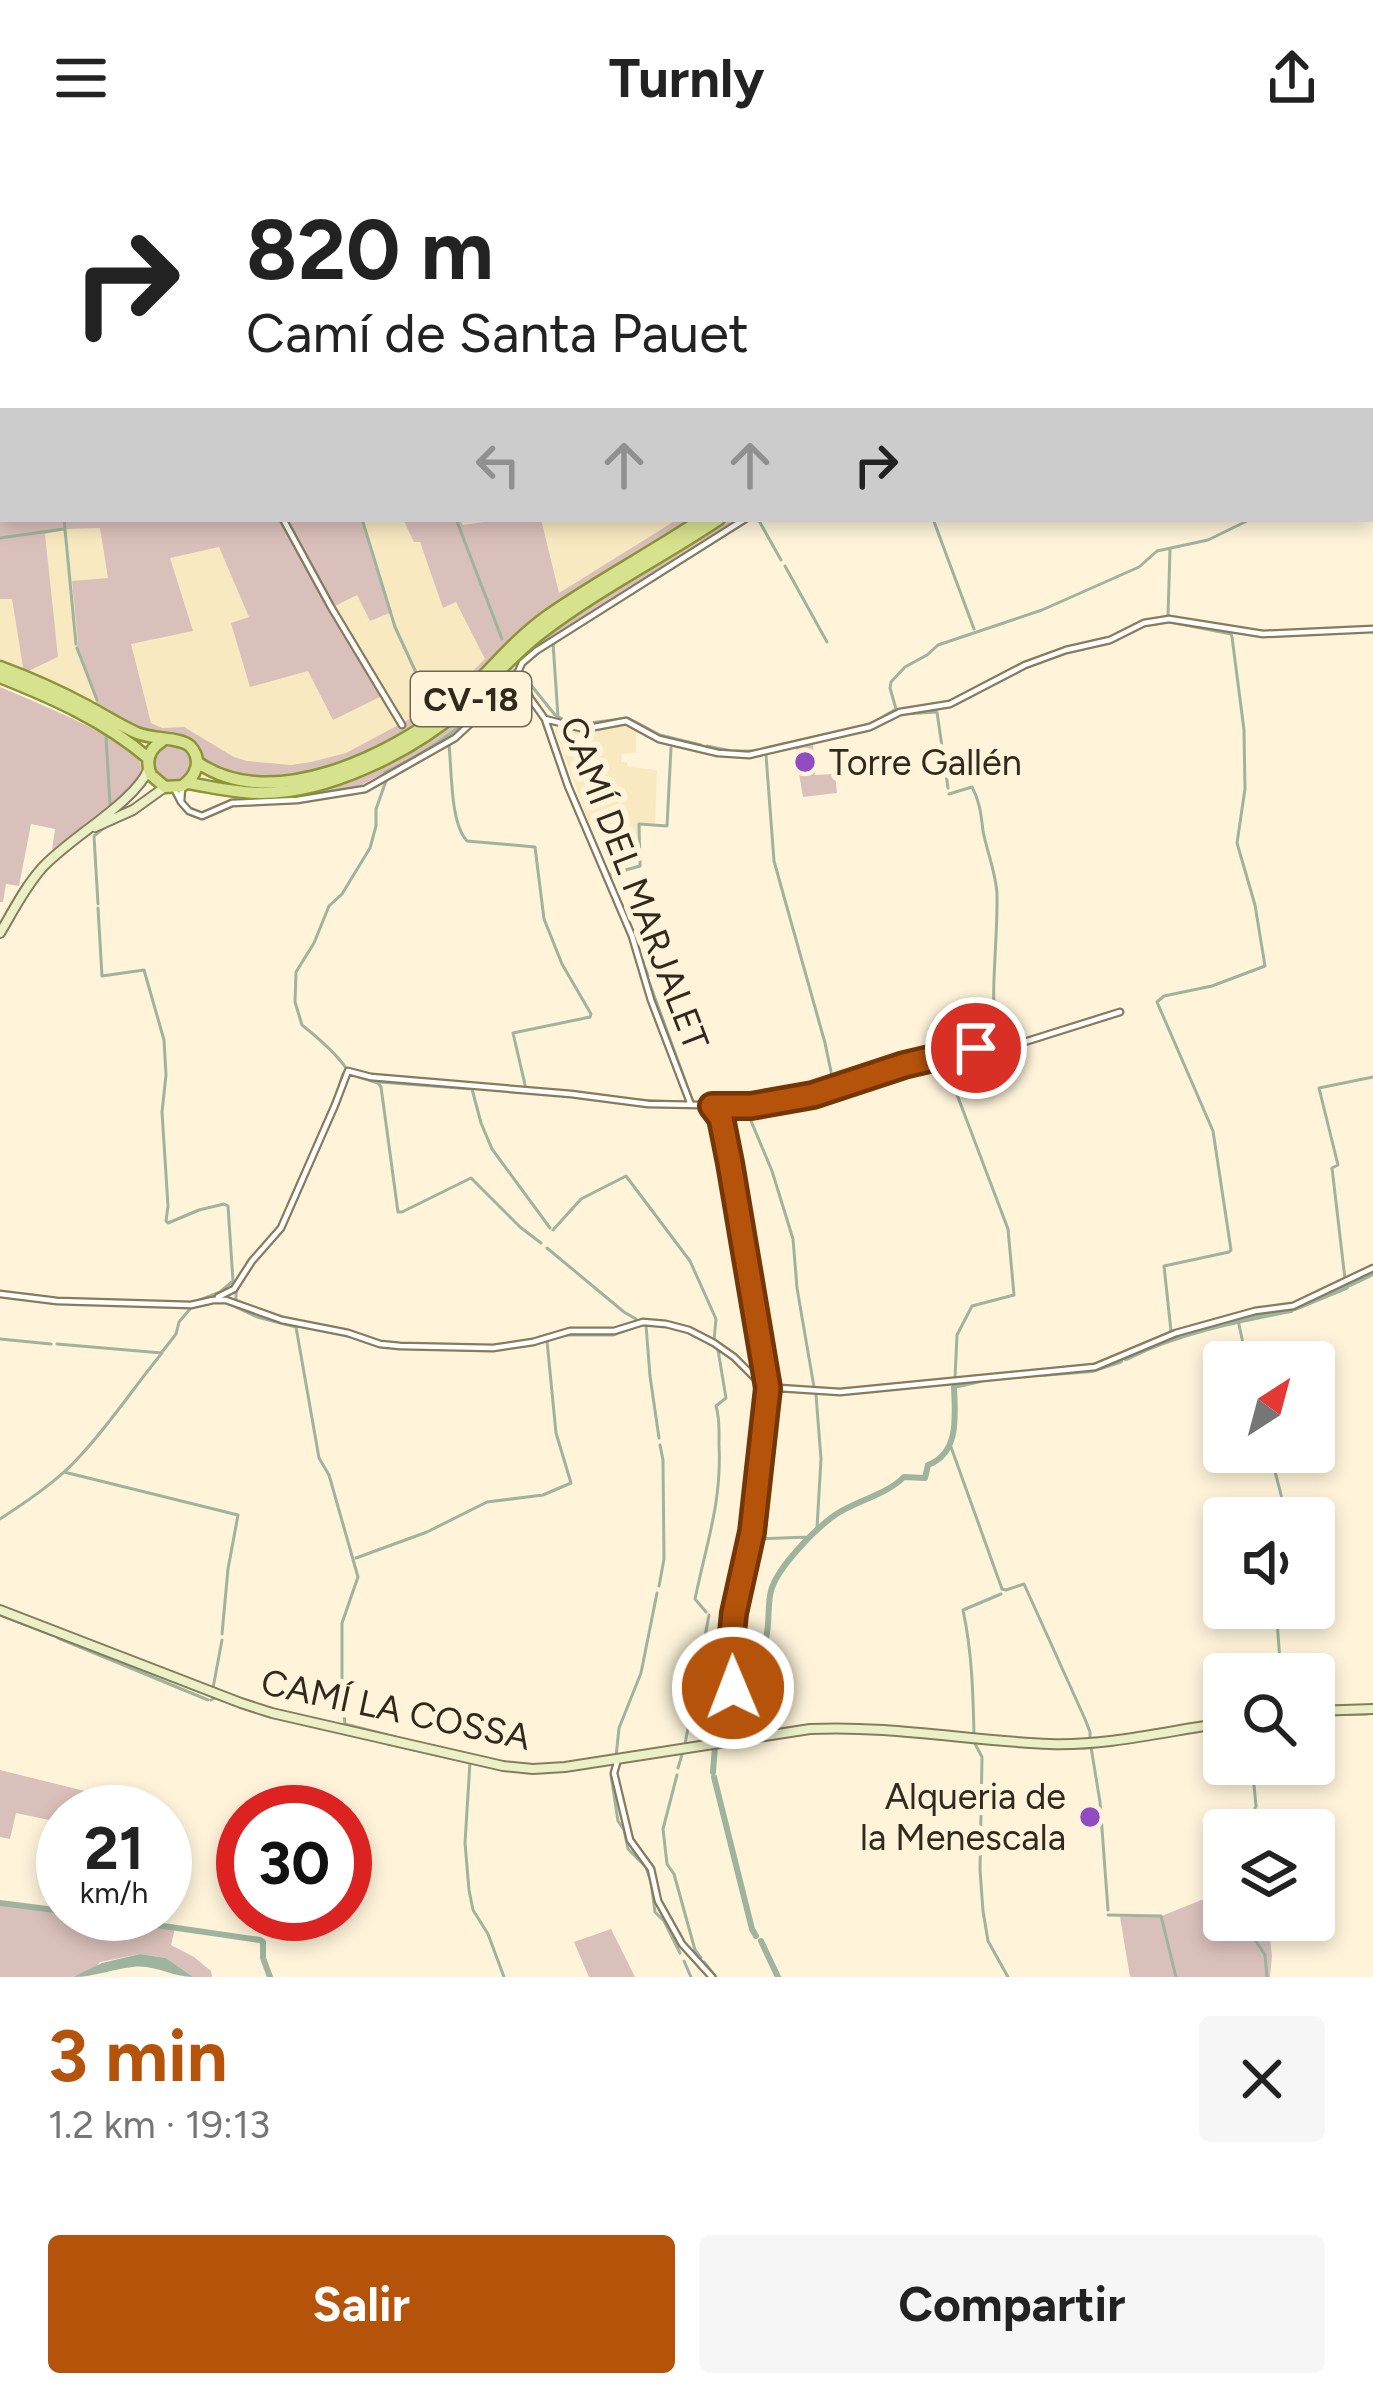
<!DOCTYPE html>
<html lang="es">
<head>
<meta charset="utf-8">
<style>
	:root { --surface:#fff; --page:#f6f6f6; --text:#222; --muted:#767676; --accent:#b45309 }
	body { margin:0; font-family:Figtree,sans-serif; background:var(--page); color:var(--text); height:100vh; display:flex; flex-direction:column; font-size:45px; white-space:nowrap }
	* { box-sizing:border-box; margin:0 }
	p { font-size:39px; color:var(--muted) }
	.icon { flex:none; width:66px; height:66px; fill:none; stroke:currentColor; stroke-width:2; stroke-linecap:round; stroke-linejoin:round }
	.map { position:relative; height:1821px; overflow:hidden }
	.details { display:flex; flex-direction:column; background:var(--surface); flex:1 }
	.details>* { flex:none }
	.hud { position:absolute; left:0px; top:0px; width:1374px; height:366px; box-shadow:0 6px 18px #0003; background:#fff; color:var(--text); overflow:hidden }
	.needle { width:78px; rotate:36deg }
	.controls { position:absolute; left:1203px; top:1185px; display:grid; gap:24px }
	.controls a { display:grid; place-items:center; width:132px; height:132px; border-radius:12px; background:var(--surface); box-shadow:0 6px 18px #0003; font-size:60px }
	.speed { position:absolute; left:36px; top:1629px; display:flex; gap:24px; font-size:60px; font-weight:700; text-align:center }
	.speed>* { display:grid; place-content:center; width:156px; height:156px; border-radius:50%; background:var(--surface); box-shadow:0 6px 18px #0003; line-height:1 }
	.speed small { font-size:30px; font-weight:400 }
	.speed .limit { border:18px solid #d22; background:#fff; color:#111 }
	.pin { position:absolute; display:grid; place-items:center; width:102px; height:102px; color:#fff; margin:-51px; border:6px solid #fff; border-radius:50%; box-shadow:0 3px 12px #0007 }
	.me { position:absolute; width:132px; margin:-66px; rotate:359deg; stroke-linejoin:round; filter:drop-shadow(0 0 9px #0008) }
	.turn { display:flex; align-items:center; gap:42px; height:252px; padding:0 48px; font-size:54px }
	.turn .icon { width:156px; height:156px; stroke-width:2.5 }
	.turn b { display:block; font-size:84px; line-height:102px }
	.lanes { display:flex; align-items:center; height:114px; padding:0 48px; background:#0003; justify-content:center; gap:60px; direction:ltr }
	.lanes .off { opacity:.35 }
	.round { display:grid; place-items:center; flex:none; width:126px; height:126px; border-radius:12px; background:var(--page) }
	.summary { display:flex; align-items:center; justify-content:space-between; height:204px; padding:0 48px }
	h1 { font-size:72px; font-weight:700; line-height:90px; color:var(--accent) }
	.cta { display:flex; gap:24px; margin-top:auto; padding:24px 48px }
	.cta a { flex:1; height:138px; border-radius:12px; background:var(--accent); color:#fff; font-size:48px; font-weight:700; line-height:138px; text-align:center }
	.cta a+a { background:var(--page); color:var(--text) }
	header { display:flex; justify-content:space-between; align-items:center; height:156px; padding:0 48px; background:var(--surface); font-size:54px; font-weight:700 }
	.map>svg:first-child { display:block }
	.built { fill:#f9e9c1 }
	.green { fill:#dac0ba }
	.water { fill:#9eb49e }
	.lines { fill:none; stroke-linecap:round; stroke-linejoin:round }
	.stream { stroke:#9eb49e; stroke-width:3 }
	.canal { stroke:#9eb49e; stroke-width:6 }
	.street-casing { stroke:#867b5d; stroke-width:9 }
	.secondary-casing { stroke:#867b5d; stroke-width:12 }
	.primary-casing { stroke:#8b9536; stroke-width:15 }
	.street { stroke:#fff; stroke-width:4.5 }
	.secondary { stroke:#ebf1c7; stroke-width:8 }
	.primary { stroke:#d7e28f; stroke-width:10 }
	.route-casing { stroke:#753606; stroke-width:30 }
	.route { stroke:#b45309; stroke-width:21 }
	.poi-dot { fill:#904cc0; stroke:#fff4da; stroke-width:4.5 }
	.labels { text-anchor:middle; stroke-width:12; stroke-linejoin:round; paint-order:stroke }
	.shield { fill:#fff4da; stroke:#6d6756; stroke-width:3 }
	.shield-label { font-size:33px; font-weight:bold; fill:#2f2a1d }
	.poi-label { font-size:36px; fill:#2f2a1d; stroke:#fff4da; text-anchor:start }
	.street-label { font-size:36px; fill:#2f2a1d; stroke:#fff4da }
</style>
</head>
<body>
<header><svg class="icon" aria-label="menu" viewBox="0 0 24 24"><path d="M4 6h16M4 12h16M4 18h16"/></svg>Turnly<svg class="icon" aria-label="share" viewBox="0 0 24 24"><path d="M12 15V3M7 8l5-5 5 5M5 13v7h14v-7"/></svg></header>
<div class="map">
<svg width="1373" height="1821" viewBox="0 0 1373 1821">
	<rect width="100%" height="100%" fill="#fff4da"/>
	<!-- built -->
	<path class="built" d="M527 0H1085L1082 3H525Z
		M3 159V363H692L457 539 327 613 267 622 196 591 140 573 65 533 0 506V168Z
		M625 568 636 574V597L622 598 621 606H627V610L657 614 655 669 638 668 639 693 609 697 600 666 589 667 555 574 558 571 573 576H588Z"/>
	<!-- green -->
	<path class="green" d="M0 258 3 259V363H362L392 456 370 465 357 439 333 451 384 539 333 564 308 515 250 531 231 467 249 461 219 391 170 402 193 475 131 488 151 567 162 572 184 571 234 601 247 605 291 609 311 606 346 597 404 566 447 540 485 503 456 446 443 452 420 386H414L403 363H459L463 369 504 363H541L559 437 678 363H696L429 562C372 595 310 633 241 620 229 618 216 612 204 608L195 592 143 576 95 550 97 541 76 493 78 487 72 425 108 422 100 372 67 373 45 378 58 501 24 517 12 443H0Z
		M725 363H738L534 492 477 548 514 512 520 524 499 538 450 582 375 625 378 620 358 631 296 639 337 626 570 460Z
		M0 531C24 541 128 584 138 602 144 612 140 621 134 629L52 694 55 673 31 668 19 730 6 728 3 746H0Z
		M813 588 815 619 835 618 837 637 803 641 798 612 808 610 806 594H796V591Z
		M152 608a20 20 0 1 1 40 0a20 20 0 1 1-40 0Z
		M0 1614 157 1653 156 1656H63V1667L16 1657 10 1683 0 1681Z
		M1224 1739V1764H1278L1268 1767 1272 1800 1270 1821H1130L1120 1761H1159L1209 1741Z
		M0 1747 175 1772 171 1789 194 1801 211 1815 212 1821H193L166 1802 140 1798 100 1806 94 1813 72 1821H0Z
		M611 1773 635 1821H589L574 1786Z"/>
	<!-- water -->
	<path class="water" d="M140 1798 166 1802 193 1821C172 1821 154 1808 133 1811 112 1813 95 1821 73 1821L102 1807Z"/>
	<g class="lines">
		<!-- stream -->
		<path class="stream" d="M246 0V3
			M293 0 295 3
			M426 0 428 3
			M949 0V3
			M766 3V0
			M1127 3 1131 0
			M1320 3 1321 0
			M1371 21H1373
			M0 34V41
			M1371 254 1373 253
			M0 260 3 261
			M1371 309H1373
			M64 363 76 488
			M362 363 395 471 430 547
			M456 363 502 483
			M758 363 781 404
			M933 363 974 473
			M0 382 64 373
			M785 410 827 486
			M1168 460 1170 394
			M1170 466 1231 478 1232 481 1244 574 1245 633 1237 687 1255 749 1265 810 1212 830 1164 840 1157 846 1213 975 1231 1094 1229 1096 1164 1110 1171 1175
			M77 492 97 544
			M523 519 555 559 574 569 628 562 660 579 701 589
			M433 552 434 554
			M904 558 937 556 948 632
			M558 561 553 487 751 363
			M106 582 110 648
			M449 589C452 615 450 667 467 685L535 691 544 763 562 808 591 858 590 861 513 877 526 933
			M707 590 732 595H754L869 569 896 553 890 532 891 526 905 511 927 499 938 489 1042 454 1139 411 1157 395 1208 384 1251 363
			M766 599 774 705 825 887 834 930
			M385 620V616C434 594 482 558 513 516
			M949 638 972 631C980 646 981 658 983 675 987 696 996 717 997 738 998 788 989 839 997 887
			M609 721 608 719 640 710 639 668 667 670 671 592
			M98 748 94 680 106 670
			M98 752 102 820 144 814 164 884 166 919 162 956 168 1050 166 1065 168 1067 199 1054 224 1048 228 1050 233 1125 220 1136 195 1146
			M636 785 648 820
			M648 823 693 946
			M345 917 346 912C335 896 317 881 302 869L295 846 296 816 314 787 329 750 342 738 370 692 376 670V653L386 625
			M352 919 378 927 381 931 398 1056H402L471 1022 520 1071 541 1087
			M379 926 472 933 481 967 492 993 550 1072
			M565 935 627 943
			M337 937 343 918
			M637 944 675 946
			M750 947 766 945
			M708 953 720 969 731 1023
			M746 953 772 1015 793 1083 797 1132 814 1231
			M282 1064 302 1018
			M553 1074 581 1043 626 1020 690 1105 716 1163 714 1184
			M547 1092 624 1156 636 1163
			M1345 1123 1332 1012 1338 1009 1319 932 1373 921
			M1345 1130V1131
			M236 1136V1143
			M236 1151 257 1161 296 1171 319 1302 329 1319 358 1421 342 1467V1541L345 1568 407 1584
			M759 1151 772 1230
			M1238 1164 1247 1206
			M646 1169 650 1220 659 1282
			M566 1179H613L635 1171
			M0 1183 51 1188
			M162 1196 176 1178 179 1166 190 1153
			M955 1222 957 1179 972 1150 1014 1139 1008 1073 945 907 968 897 990 893
			M951 1291 1002 1433 1006 1434 1024 1428 1085 1563 1090 1576V1584
			M1270 1296 1287 1362
			M64 1316 238 1359 228 1413 222 1478
			M0 1363C26 1346 59 1324 80 1300 110 1268 134 1231 162 1197L57 1188
			M754 1383 809 1381 817 1372 821 1303 816 1239
			M356 1402 427 1376 487 1346 543 1339 571 1327 556 1277 547 1185 551 1183
			M659 1430 664 1403 663 1304 660 1289
			M1276 1452 1281 1518
			M706 1456 695 1443C706 1389 722 1346 719 1289 719 1275 720 1263 716 1250L726 1242 718 1194
			M0 1459 52 1479
			M736 1464 755 1379 772 1235
			M58 1482 208 1544
			M737 1485 752 1494
			M213 1532 222 1484
			M211 1544 215 1542 271 1560
			M1314 1559 1367 1558
			M974 1578C973 1536 972 1496 963 1454L1001 1438
			M974 1586 982 1601 980 1714 983 1755 988 1785 1008 1821
			M388 1588 467 1606
			M685 1588 709 1459
			M1091 1591 1100 1646 1108 1754
			M616 1601 619 1572 641 1517 657 1437
			M470 1606 465 1687 469 1734 473 1754 488 1778 504 1821
			M614 1609 611 1619 618 1665 624 1674 628 1693 646 1711 651 1726 655 1756 664 1765 680 1797
			M678 1612 683 1595
			M677 1619 663 1673 667 1708 674 1718 695 1794 701 1802
			M1247 1674 1256 1650 1252 1608
			M1108 1759 1161 1760 1176 1821
			M1260 1764 1253 1781 1265 1799 1267 1821
			M684 1805 691 1821
			M704 1806 716 1821"/>
		<!-- canal -->
		<path class="canal" d="M0 97 3 87
			M1350 1128 1373 1117
			M1295 1152 1346 1131
			M1126 1202C1178 1176 1235 1165 1291 1154
			M1041 1218 1092 1214 1120 1205
			M958 1229 980 1224
			M752 1495 766 1482C770 1467 767 1450 771 1435 777 1411 818 1370 838 1357 859 1344 887 1338 904 1321L925 1322 928 1309C960 1297 955 1259 954 1231
			M717 1583 735 1551 741 1506 748 1498
			M713 1616 715 1590
			M714 1621 752 1773 756 1780
			M0 1747 63 1755
			M81 1758 260 1784 263 1786V1802L270 1821
			M761 1785 778 1821"/>
		<defs>
			<path id="street" d="M63 3 64 0
				M662 3V0
				M1122 3 1126 0
				M0 256 3 257
				M283 363 331 451 402 569
				M545 563 584 573 626 565 659 583 718 597 749 599 870 571 900 556 950 548 1025 509 1066 494 1110 484 1144 467 1169 463 1263 478 1373 473
				M174 632 181 646 182 631
				M181 646 189 655 202 660 232 647 297 644 365 633 455 582 496 544 522 527
				M691 949 651 844 632 780 568 630 545 563 530 542 518 516 522 507 536 495 745 363
				M0 1138 57 1145 191 1149 213 1144H226L282 1164 348 1177 380 1188 400 1190 493 1192 533 1186 570 1175H614L643 1166 666 1168 689 1174 714 1187 734 1201 764 1231 840 1236 1095 1211 1176 1177 1255 1155 1293 1150 1373 1112
				M218 1141 234 1133 252 1105 281 1072 335 949 348 915 371 921 571 938 648 948 751 950 813 939 904 909 976 892 1018 888 1120 856
				M711 1587 732 1546 740 1497 732 1477 734 1457 752 1376 768 1232 731 1008 721 962 713 950
				M618 1603 614 1617 630 1684 651 1713 658 1745 682 1788 712 1821"/>
			<path id="secondary" d="M40 3 42 0
				M3 52 1 61 3 71
				M0 143 3 134
				M95 671 133 654 165 631
				M0 777C13 755 25 731 42 712 69 682 135 646 148 614
				M0 1454 241 1547 272 1557 503 1610 533 1613 565 1611 810 1573C890 1569 971 1585 1050 1588 1108 1590 1167 1575 1224 1567
				M1314 1555 1373 1553"/>
			<path id="primary" d="M1087 3 1090 0
				M1102 3 1106 0
				M0 511C30 522 59 535 87 550 104 559 119 569 137 577 154 584 180 581 190 590 203 604 196 621 182 630L165 631 151 619C145 605 149 593 162 585
				M0 521C53 542 105 565 148 602
				M197 606C271 658 390 600 452 550 485 522 510 487 546 461 596 426 651 397 702 363
				M188 627C212 631 236 637 260 637 327 638 411 596 461 553 488 528 512 499 541 477 597 434 661 402 719 363"/>
		</defs>
		<!-- street casing -->
		<use href="#street" class="street-casing"/>
		<!-- secondary casing -->
		<use href="#secondary" class="secondary-casing"/>
		<!-- primary casing -->
		<use href="#primary" class="primary-casing"/>
		<!-- street -->
		<use href="#street" class="street"/>
		<!-- secondary -->
		<use href="#secondary" class="secondary"/>
		<!-- primary -->
		<use href="#primary" class="primary"/>
	</g>
	<g class="lines">
		<defs>
			<path id="route" d="M733 1532 740 1497 732 1477 734 1457 752 1376 768 1232 730 1007 721 962 712 950H751L813 939 904 909 976 892"/>
		</defs>
		<!-- route casing -->
		<use href="#route" class="route-casing"/>
		<!-- route -->
		<use href="#route" class="route"/>
	</g>
	<!-- markers -->
	<g class="poi-dot">
		<circle cx="805" cy="606" r="12"/>
		<circle cx="1090" cy="1661" r="12"/>
	</g>
	<g class="labels">
		<!-- shield labels -->
		<rect class="shield" x="411" y="516" width="120" height="54" rx="9"/>
		<g class="shield-label">
			<text x="471" y="555">CV-18</text>
		</g>
		<!-- poi labels -->
		<g class="poi-label">
			<text x="829" y="619">Torre Gallén</text>
			<text x="1066" y="1653" text-anchor="end">Alqueria de<tspan x="1066" dy="41">la Menescala</tspan></text>
		</g>
		<!-- street labels -->
		<g class="street-label">
			<text transform="translate(635 727) rotate(69)" y="13">CAMÍ DEL MARJALET</text>
			<text transform="translate(396 1553) rotate(12)" y="13">CAMÍ LA COSSA</text>
		</g>
	</g>
</svg>
<div class="controls">
<a><svg class="needle" viewBox="-14 -14 28 28"><path d="M0-13l5 13h-10z" fill="#e53935"/><path d="M0 13l5-13h-10z" fill="#767676"/></svg></a>
<a><svg class="icon" aria-label="sound" viewBox="0 0 24 24"><path d="M4 9h4l5-4v14l-5-4H4zM17 9q2 3 0 6"/></svg></a>
<a><svg class="icon" aria-label="search" viewBox="0 0 24 24"><circle cx="10" cy="10" r="6"/><path d="M15 15l6 6"/></svg></a>
<a><svg class="icon" aria-label="layers" viewBox="0 0 24 24"><path d="M12 4l9 5-9 5-9-5zM3 14l9 5 9-5"/></svg></a>
</div>
<div class="speed"><div>21<small>km/h</small></div><div class="limit">30</div></div>
<div class="pin" style="left:976px;top:892px;background:#d93025"><svg class="icon" aria-label="arrive" viewBox="0 0 24 24"><path d="M6 21V4h12l-3 4 3 4H6"/></svg></div>
<svg class="me" style="left:733px;top:1532px" viewBox="-20 -20 40 40"><circle r="17" fill="#b45309" stroke="#fff" stroke-width="3"/><path d="M0-11L8 9 0 5-8 9z" fill="#fff"/></svg>
<div class="hud">
<div class="turn"><svg class="icon" aria-label="right" viewBox="0 0 24 24"><path d="M7 20v-9h11M14 6l5 5-5 5"/></svg><div><b>820 m</b>Camí de Santa Pauet</div></div>
<div class="lanes"><svg class="icon off" aria-label="left" viewBox="0 0 24 24"><path d="M17 20v-9H6M10 6l-5 5 5 5"/></svg><svg class="icon off" aria-label="ahead" viewBox="0 0 24 24"><path d="M12 20V5M6 11l6-6 6 6"/></svg><svg class="icon off" aria-label="ahead" viewBox="0 0 24 24"><path d="M12 20V5M6 11l6-6 6 6"/></svg><svg class="icon" aria-label="right" viewBox="0 0 24 24"><path d="M7 20v-9h11M14 6l5 5-5 5"/></svg></div>
</div>
</div>
<section class="details">
<div class="summary"><div><h1>3 min</h1><p>1.2 km · 19:13</p></div><a class="round"><svg class="icon" aria-label="close" viewBox="0 0 24 24"><path d="M6 6l12 12M18 6L6 18"/></svg></a></div>
<div class="cta"><a>Salir</a><a>Compartir</a></div>
</section>
</body>
</html>
